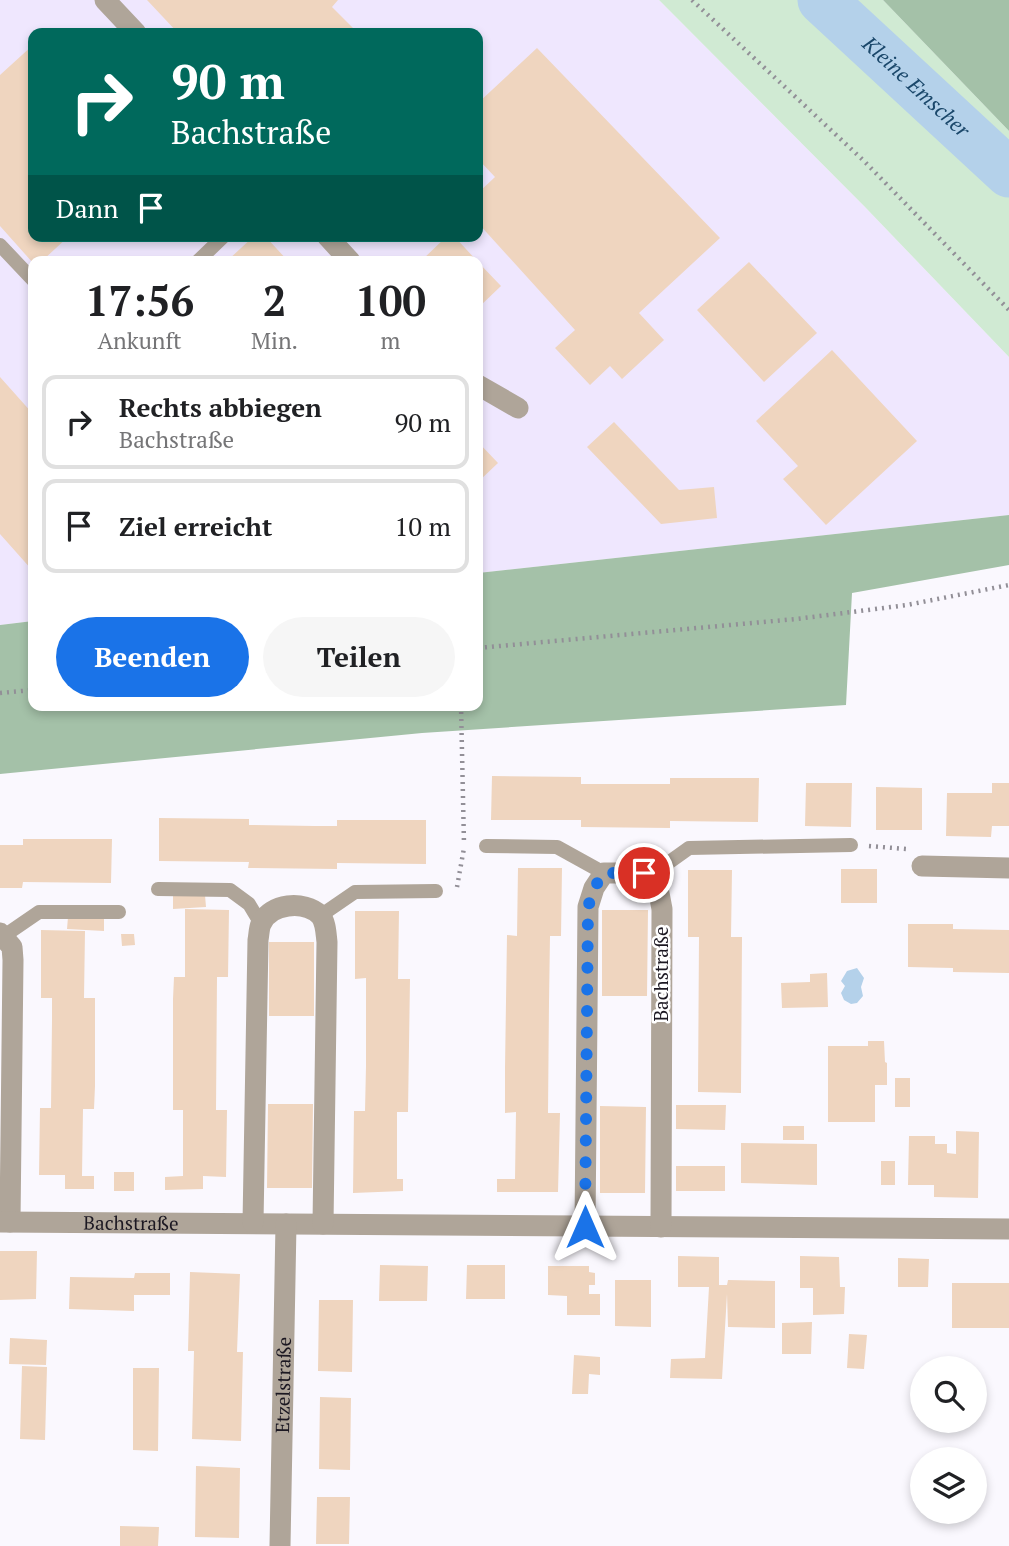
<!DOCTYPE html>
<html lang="de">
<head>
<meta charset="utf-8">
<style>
	:root { --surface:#fff; --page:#f6f6f6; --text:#202124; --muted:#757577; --line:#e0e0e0; --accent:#1a73e8 }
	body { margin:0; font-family:"PT Serif",serif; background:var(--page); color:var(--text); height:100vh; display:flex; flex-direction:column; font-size:26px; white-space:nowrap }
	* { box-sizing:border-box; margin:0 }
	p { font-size:23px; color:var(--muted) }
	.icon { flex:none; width:38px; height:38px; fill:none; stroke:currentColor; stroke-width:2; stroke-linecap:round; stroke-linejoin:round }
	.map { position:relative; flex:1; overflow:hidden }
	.drawer { position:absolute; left:28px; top:256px; width:455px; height:455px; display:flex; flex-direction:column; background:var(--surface); border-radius:14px; box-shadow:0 4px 10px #0003 }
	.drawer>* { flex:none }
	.guide { position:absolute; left:28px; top:28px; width:455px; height:214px; border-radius:14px; box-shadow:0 4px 10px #0003; background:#00695c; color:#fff; overflow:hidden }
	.controls { position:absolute; left:910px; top:1356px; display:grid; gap:14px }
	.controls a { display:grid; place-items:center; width:77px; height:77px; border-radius:50%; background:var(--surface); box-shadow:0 4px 10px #0003; font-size:35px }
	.pin { position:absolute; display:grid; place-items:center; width:60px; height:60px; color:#fff; margin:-30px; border:4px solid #fff; border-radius:50%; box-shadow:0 2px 7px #0007 }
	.me { position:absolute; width:77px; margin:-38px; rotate:0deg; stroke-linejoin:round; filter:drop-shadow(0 0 5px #0008) }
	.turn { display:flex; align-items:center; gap:24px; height:147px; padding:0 28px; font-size:32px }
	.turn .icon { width:91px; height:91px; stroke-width:2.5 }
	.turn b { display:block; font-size:49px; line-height:60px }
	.then { display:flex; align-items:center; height:66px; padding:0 28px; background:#0003; gap:14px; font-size:26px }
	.eta { display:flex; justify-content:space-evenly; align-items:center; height:119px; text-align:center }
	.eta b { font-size:42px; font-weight:600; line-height:49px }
	.action { display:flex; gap:14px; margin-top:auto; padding:14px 28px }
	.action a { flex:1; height:80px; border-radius:42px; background:var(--accent); color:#fff; font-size:28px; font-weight:600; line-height:80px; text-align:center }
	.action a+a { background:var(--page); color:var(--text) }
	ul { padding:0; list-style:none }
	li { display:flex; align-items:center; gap:21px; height:94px; margin:0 14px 10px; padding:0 14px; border:4px solid var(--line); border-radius:14px }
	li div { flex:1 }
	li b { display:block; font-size:26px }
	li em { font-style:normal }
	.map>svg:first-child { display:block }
	.built { fill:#efe7fe; fill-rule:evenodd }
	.green { fill:#d0ead3 }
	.forest { fill:#a4c1a8 }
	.water { fill:#b4d1ea }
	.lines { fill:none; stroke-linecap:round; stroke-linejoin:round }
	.river { stroke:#b4d1ea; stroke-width:49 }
	.building { fill:#efd5bf }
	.path { stroke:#928f97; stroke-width:4.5; stroke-dasharray:2 5; stroke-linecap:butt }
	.lane { stroke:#afa599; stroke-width:14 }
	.street { stroke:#afa599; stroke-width:21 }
	.route { stroke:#1a73e8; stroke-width:12; stroke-dasharray:0 21.6 }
	.labels { text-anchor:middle; stroke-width:5; stroke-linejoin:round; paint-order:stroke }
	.street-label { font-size:19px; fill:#1c1822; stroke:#fff }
	.water-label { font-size:21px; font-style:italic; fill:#1b486b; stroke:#fff }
</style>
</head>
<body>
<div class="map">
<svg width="1009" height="1546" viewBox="0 0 1009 1546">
	<rect width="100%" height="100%" fill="#faf8fe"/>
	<!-- built -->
	<path class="built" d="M0 0H659L865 207 1009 357V515L478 573V261H33V621L0 625ZM33 33H478V236H33Z"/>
	<!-- green -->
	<path class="green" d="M659 0H883L1009 131V357L865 207Z"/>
	<!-- forest -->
	<path class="forest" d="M883 0H1009V131Z
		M1009 515V565L852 593 846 705 422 733 0 774V625L33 621V705H478V573Z"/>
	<!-- water -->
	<path class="water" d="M857 968 864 978 861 987 863 996 857 1003 851 1004 844 1000 841 993 845 986 841 981 847 971Z"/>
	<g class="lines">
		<!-- river -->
		<path class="river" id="s1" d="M822 0 1009 173"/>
	</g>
	<!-- building -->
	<path class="building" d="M147 0H338L332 7 358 33H178Z
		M33 45V236H69L42 261H33V263L0 226V75Z
		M537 48 720 238 639 313 664 340 622 379 610 366 590 385 555 348 575 330 478 223V193L495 177 478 159V103Z
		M254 236H265L288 261H227Z
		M447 236H454L477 261H421Z
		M478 262 501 286 478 308Z
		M749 262 817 333 764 382 697 310Z
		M832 350 917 441 826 525 783 479 798 466 756 421Z
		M0 377 33 414 32 570 0 534Z
		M614 422 679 490 714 487 717 518 661 524 587 447Z
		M478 442 498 463 478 482Z
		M492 776 581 777V784H670V778H759L758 822 670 821V828L581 827V820H491Z
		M806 783H852L851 827 805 826Z
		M992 783H1009V826H992L991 837 946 836 947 793H992Z
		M876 787 922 788V830H876Z
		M159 818 249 819V825L315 826H337V820H426V864L337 863V869L248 868 249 862 159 861Z
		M23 839H112L111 883 23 882 22 888H0V845H23Z
		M518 868H562L561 936H550L549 1002 548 1113H560L558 1192H497V1179H515L516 1112 505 1113V1068L507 935 517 936Z
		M841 869H877V903H841Z
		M688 870H732L731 937H742L741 1093 698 1092 699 937H688Z
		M173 895H205L206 907 173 909Z
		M185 909 229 910 228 977H217L216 1110H227L226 1177 203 1176V1189L165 1190V1177L183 1176V1110H173V999L174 977H185Z
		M602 910H648L647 996H602Z
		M355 911H399L398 979H410L408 1112H397V1179H403V1191L353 1193 354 1111H365L366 1066V978L355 979Z
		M68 917 104 918V931L67 929Z
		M908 924H953V929L1009 930V973L953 972V968L908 967Z
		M41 930 85 931 84 998H95V1086L94 1109H83L82 1176H94V1189H65V1175H39L40 1108H51L52 1020V998H41Z
		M121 934H134L135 945 122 946Z
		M269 942H314V1016H269Z
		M827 973 828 1007 782 1008 781 983 810 982V974Z
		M868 1041H884L885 1062 887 1063V1085H875V1122H828V1046H868Z
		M895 1078H910V1107H895Z
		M268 1104H313L312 1188H267Z
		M676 1105H726L725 1130 676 1129Z
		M600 1106 646 1107 645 1193H600Z
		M783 1126H804V1140H783Z
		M956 1131 979 1132 978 1198 934 1197V1185H908L909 1136H935V1144H947V1153L956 1154Z
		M741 1143 817 1144V1185L741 1183Z
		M881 1161H895V1185H881Z
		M676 1166H725V1191H676Z
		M114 1172H134V1191H114Z
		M0 1251H37L36 1299 0 1300Z
		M678 1256 719 1257V1285H727L728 1280 775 1281V1328L728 1327 727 1294 722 1379 670 1378 671 1359 705 1358 709 1287H678Z
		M800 1256 839 1257 840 1287H845L844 1314 813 1315V1288H800Z
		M898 1258 929 1259 928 1287H898Z
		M380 1265 428 1266 427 1301H379Z
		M467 1265H505V1299H466Z
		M548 1266H589V1272L595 1273V1285H589V1294H600V1315H567V1296L548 1295Z
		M190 1272 240 1274 237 1352H243L241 1441 192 1439 194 1351H188Z
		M135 1273H170V1295H134V1311L69 1309 70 1277 134 1278Z
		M615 1280H651V1327L615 1326Z
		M952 1283H1009V1328H952Z
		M319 1300H353L352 1372 318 1371Z
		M812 1322 811 1354H782V1323Z
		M849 1334 867 1335 864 1369 847 1368Z
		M10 1338 47 1340 46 1365 9 1364Z
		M574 1355 600 1357V1375L589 1374 588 1394H572Z
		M22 1366 47 1367 45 1440 20 1439Z
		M133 1368H159L158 1451 133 1450Z
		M320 1397 351 1398 350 1470 319 1469Z
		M196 1466 240 1468 239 1538 195 1537Z
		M317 1497H350L349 1544H316Z
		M120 1526 159 1527 158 1546H120Z"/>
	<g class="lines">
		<!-- path -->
		<path class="path" d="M692 0 864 161 1009 310
			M478 648 796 619 907 605 1009 585
			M0 693 33 690
			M461 705 464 844
			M869 846 906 849
			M457 887 464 848"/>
		<!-- lane -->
		<path class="lane" d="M0 245 33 280
			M198 261 224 236
			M486 846 557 847 604 873
			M658 888 668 863 689 848 851 845
			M158 889 230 890 249 904 261 924
			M320 916 355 892 436 891
			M4 936 39 912H119"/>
		<!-- street -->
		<g class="street">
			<path d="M105 0 136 33"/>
			<path d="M327 236 350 261"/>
			<path d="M478 385 518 408"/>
			<path d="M922 866 1009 868"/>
			<path d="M0 933 12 947 13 960 10 1222"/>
			<path id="s2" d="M0 1222 1009 1229"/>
			<path d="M253 1223 258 940C259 935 259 928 261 924 270 903 304 900 320 915 326 922 326 934 327 942L323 1224"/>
			<path d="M585 1227 588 907 594 888 604 873H644L658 888 662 909 661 1227"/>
			<path id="s3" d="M280 1546 286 1224"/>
		</g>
	</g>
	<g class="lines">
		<!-- route -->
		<path class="route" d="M585 1227 588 907 594 888 604 873H644"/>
	</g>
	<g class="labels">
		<!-- street labels -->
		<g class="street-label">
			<text transform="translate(661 974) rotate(-90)" y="7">Bachstraße</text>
			<text dy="7" stroke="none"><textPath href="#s2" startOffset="131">Bachstraße</textPath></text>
			<text dy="7" stroke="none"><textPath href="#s3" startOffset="161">Etzelstraße</textPath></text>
		</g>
		<!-- water labels -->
		<g class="water-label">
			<text dy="7" stroke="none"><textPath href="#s1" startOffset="128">Kleine Emscher</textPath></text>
		</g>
	</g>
</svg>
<div class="controls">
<a><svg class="icon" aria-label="search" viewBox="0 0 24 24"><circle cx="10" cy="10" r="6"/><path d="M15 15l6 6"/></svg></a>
<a><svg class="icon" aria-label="layers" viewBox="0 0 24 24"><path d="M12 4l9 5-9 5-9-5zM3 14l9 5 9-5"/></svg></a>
</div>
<div class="pin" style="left:644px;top:873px;background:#d93025"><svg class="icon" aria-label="arrive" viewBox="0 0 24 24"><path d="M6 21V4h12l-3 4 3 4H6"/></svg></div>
<svg class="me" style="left:585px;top:1227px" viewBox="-20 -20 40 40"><path d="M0-17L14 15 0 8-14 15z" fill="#1a73e8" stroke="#fff" stroke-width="4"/></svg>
<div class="guide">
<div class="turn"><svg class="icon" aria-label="right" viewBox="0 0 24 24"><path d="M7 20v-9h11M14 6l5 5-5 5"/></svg><div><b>90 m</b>Bachstraße</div></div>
<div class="then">Dann<svg class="icon" aria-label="arrive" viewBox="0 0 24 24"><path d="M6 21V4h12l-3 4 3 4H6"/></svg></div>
</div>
<section class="drawer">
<div class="eta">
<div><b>17:56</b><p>Ankunft</p></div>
<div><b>2</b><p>Min.</p></div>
<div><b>100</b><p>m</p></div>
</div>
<ul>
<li><svg class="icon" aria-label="right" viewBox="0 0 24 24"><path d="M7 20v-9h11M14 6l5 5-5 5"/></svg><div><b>Rechts abbiegen</b><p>Bachstraße</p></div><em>90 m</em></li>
<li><svg class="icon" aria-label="arrive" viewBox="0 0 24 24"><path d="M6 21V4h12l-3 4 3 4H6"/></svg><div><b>Ziel erreicht</b></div><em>10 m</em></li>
</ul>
<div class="action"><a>Beenden</a><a>Teilen</a></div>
</section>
</div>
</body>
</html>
